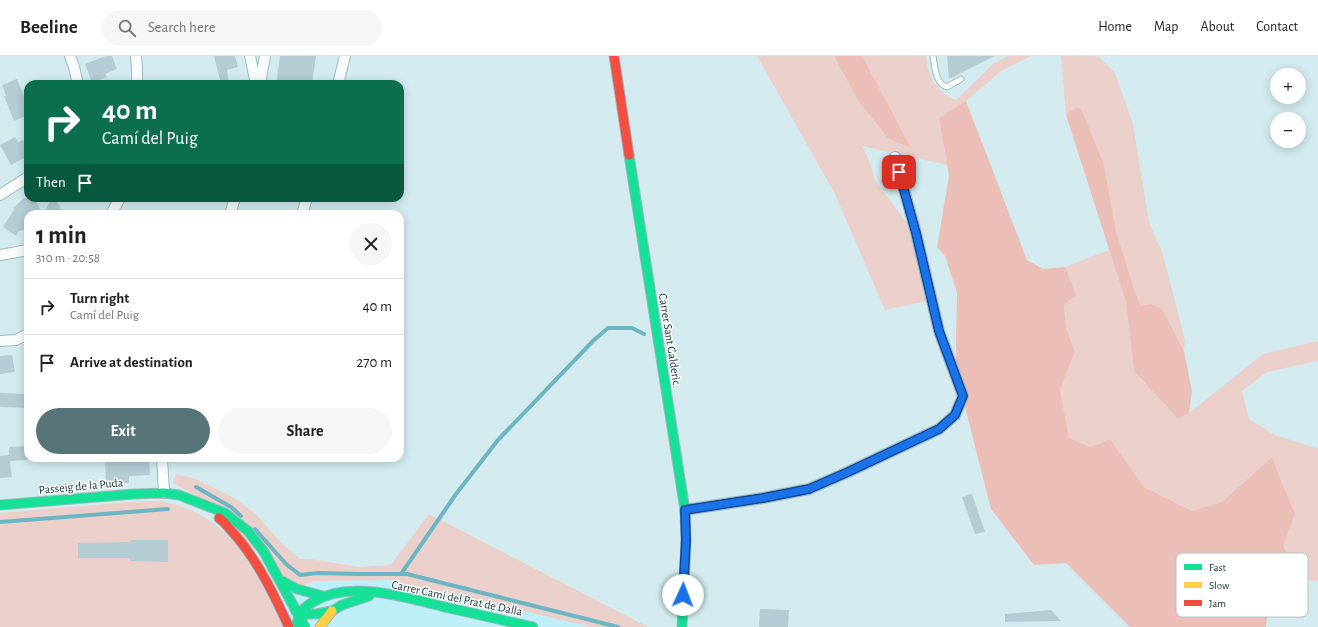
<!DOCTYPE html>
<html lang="en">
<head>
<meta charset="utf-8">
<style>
	:root { --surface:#fff; --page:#f6f6f6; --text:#202124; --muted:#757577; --line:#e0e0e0; --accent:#577479 }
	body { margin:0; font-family:"Alegreya Sans",sans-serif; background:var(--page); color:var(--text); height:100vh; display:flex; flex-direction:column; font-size:15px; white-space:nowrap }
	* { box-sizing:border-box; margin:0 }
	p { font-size:13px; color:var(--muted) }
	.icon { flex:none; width:22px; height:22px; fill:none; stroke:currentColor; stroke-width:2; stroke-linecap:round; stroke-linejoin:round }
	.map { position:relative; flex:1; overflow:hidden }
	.sheet { position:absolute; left:24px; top:154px; width:380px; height:252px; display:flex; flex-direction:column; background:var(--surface); border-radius:12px; box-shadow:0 2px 10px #0003 }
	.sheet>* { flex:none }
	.guide { position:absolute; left:24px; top:24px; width:380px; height:122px; border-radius:12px; box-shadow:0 2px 10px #0003; background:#0b6e4f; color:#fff; overflow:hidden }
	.fabs { position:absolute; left:1270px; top:12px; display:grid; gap:8px }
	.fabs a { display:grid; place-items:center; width:36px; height:36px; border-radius:50%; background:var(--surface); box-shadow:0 2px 10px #0003; font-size:20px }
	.pin { position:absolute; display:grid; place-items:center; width:34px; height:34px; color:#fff; margin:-17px; border-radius:8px; box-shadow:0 2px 6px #0006 }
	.me { position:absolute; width:44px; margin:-22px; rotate:2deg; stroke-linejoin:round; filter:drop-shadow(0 0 3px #0008) }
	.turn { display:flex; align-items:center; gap:14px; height:84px; padding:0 12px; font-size:18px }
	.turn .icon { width:52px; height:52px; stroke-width:2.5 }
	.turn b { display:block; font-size:28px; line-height:34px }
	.then { display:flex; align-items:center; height:38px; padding:0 12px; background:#0003; gap:8px; font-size:15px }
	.round { display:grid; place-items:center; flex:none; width:42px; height:42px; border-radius:21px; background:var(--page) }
	.overview { display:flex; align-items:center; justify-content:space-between; height:68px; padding:0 12px }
	h1 { font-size:24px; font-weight:600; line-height:30px }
	.primary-button { display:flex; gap:8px; margin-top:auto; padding:8px 12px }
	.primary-button a { flex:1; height:46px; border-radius:24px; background:var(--accent); color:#fff; font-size:16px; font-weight:600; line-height:46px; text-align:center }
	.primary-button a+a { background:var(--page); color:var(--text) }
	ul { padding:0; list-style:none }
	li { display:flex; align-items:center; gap:12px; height:56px; padding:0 12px; border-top:1px solid var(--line) }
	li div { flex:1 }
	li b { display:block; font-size:15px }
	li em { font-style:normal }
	header { display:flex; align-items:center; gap:24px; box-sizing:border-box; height:56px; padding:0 20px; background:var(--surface); border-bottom:1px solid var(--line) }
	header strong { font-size:19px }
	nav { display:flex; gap:22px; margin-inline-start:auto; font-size:14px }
	.search { width:280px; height:36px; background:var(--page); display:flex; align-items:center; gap:10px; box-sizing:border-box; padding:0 14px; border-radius:22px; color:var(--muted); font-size:15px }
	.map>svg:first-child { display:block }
	.built { fill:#beeef7 }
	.green { fill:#ebcfca }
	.forest { fill:#ebbfb7 }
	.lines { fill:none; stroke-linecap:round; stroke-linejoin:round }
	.stream { stroke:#6bb6c2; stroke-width:4 }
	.building { fill:#b5ccd4 }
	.lane-casing { stroke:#9fb9bd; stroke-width:7 }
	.street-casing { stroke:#9fb9bd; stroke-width:12 }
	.fast-casing { stroke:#9fb9bd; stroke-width:11 }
	.slow-casing { stroke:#9fb9bd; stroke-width:11 }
	.jam-casing { stroke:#9fb9bd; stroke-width:11 }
	.lane { stroke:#f8fcfd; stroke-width:5 }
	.street { stroke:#f8fcfd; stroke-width:10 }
	.fast { stroke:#16e098; stroke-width:9 }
	.slow { stroke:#ffcf43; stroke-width:9 }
	.jam { stroke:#f24e42; stroke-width:9 }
	.route-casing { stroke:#114b97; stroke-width:10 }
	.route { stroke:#1a73e8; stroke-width:7 }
	.labels { text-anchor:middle; stroke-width:3; stroke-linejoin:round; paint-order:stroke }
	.street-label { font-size:12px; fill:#14343a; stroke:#fff }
	.key { fill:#fff; stroke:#b8c2c4; stroke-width:1 }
	.key-label { font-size:11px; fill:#14343a }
</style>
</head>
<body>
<header>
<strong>Beeline</strong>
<div class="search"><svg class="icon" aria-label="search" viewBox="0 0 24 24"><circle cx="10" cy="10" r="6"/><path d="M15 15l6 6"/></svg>Search here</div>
<nav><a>Home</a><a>Map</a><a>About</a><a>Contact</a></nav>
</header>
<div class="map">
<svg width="1318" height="571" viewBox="0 0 1318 571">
	<rect width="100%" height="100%" fill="#d3ebef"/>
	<!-- built -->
	<path class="built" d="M390 524 591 571H283L272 548 313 525Z"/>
	<!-- green -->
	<path class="green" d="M757 0H834L857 43 910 91 869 13 863 0H926C928 20 936 37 956 44L994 7 1008 0H1031L1001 15 966 45 939 62 947 109 862 90 869 104 876 126 909 170 927 245 885 254 835 138Z
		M1061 0H1098L1115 17 1133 68 1149 167 1162 195 1185 284 1184 295 1162 253 1141 250 1135 236 1116 175 1076 51 1066 59Z
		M1109 194 1126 246 1134 315 1178 363 1189 357 1263 298 1318 285V305L1267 316 1242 335 1249 363 1275 379 1318 393V525L1303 524 1283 490 1295 458 1272 401 1222 446 1192 455 1144 431 1110 383 1091 391 1069 382 1060 333 1075 296 1066 271 1064 248 1075 239 1065 211Z
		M176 418 194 422 234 442 257 459 281 487 300 503H310L359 511 391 509 429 458 648 571H591L390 524 313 525 296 534 205 445 173 427Z
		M142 445C151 445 161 445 169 447 234 462 256 518 283 571H0V457Z"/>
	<!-- forest -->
	<path class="forest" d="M834 0H863L869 13 911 92 888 82 857 43Z
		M966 45 1027 204 1043 213 1065 211 1076 239 1064 249 1066 271 1075 296 1060 333 1069 382 1091 391 1110 383 1144 431 1192 455 1222 446 1272 401 1283 429 1295 458 1283 490 1303 524 1269 544 1266 571H1130L1066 507 1034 509 991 453 967 359 956 312V282L957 237 945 200 937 191 949 120 939 62Z
		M1076 51 1081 53 1103 106 1116 175 1135 236 1141 250 1151 248 1162 253 1184 295 1192 335 1189 357 1178 363 1134 315 1126 246 1066 59Z"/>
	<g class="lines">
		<!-- stream -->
		<path class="stream" d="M196 431 231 451 241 460
			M0 466 168 453
			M255 473 286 508 300 519 318 517 359 518H407L618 571
			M401 518 456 438 498 384 594 284 608 272H632L644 278"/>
	</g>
	<!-- building -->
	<path class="building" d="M106 0H112L117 13 105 18 107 21 92 27 85 8Z
		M214 0H235L238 11 227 14 229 28H221Z
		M280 0H316L312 28H276Z
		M947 0H995L949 23Z
		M17 23 28 51V59L14 65 4 40H6L2 29Z
		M15 81 18 86 23 84 28 93V100L11 109 0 89Z
		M24 142H34L43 158H28V173L19 175 16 180 3 171 14 154 13 152Z
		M52 142H55L64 158H43Z
		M12 299 15 316 0 318V300Z
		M0 337 28 338V352L0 351Z
		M28 390V404L10 405 12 421 0 422V400L9 399V391Z
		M105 402H149L150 419 129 420V427L106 428Z
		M972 438 985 476 975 478 962 441Z
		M130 484H168V506L130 505V502H78V487L130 486Z
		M760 553 789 554 788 571H759Z
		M1051 554 1061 565 1005 566V558Z"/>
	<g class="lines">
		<defs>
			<path id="lane" d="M933 0C935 11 935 27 947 31L961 23"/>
			<path id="street" d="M70 0 74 11 78 28
				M136 0 137 12V28
				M250 0 256 28
				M260 28 265 0
				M338 28 345 0
				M0 139 28 121
				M111 158 120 142
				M230 158 235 142
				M302 158 307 142
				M0 199 28 194
				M0 285 16 284 28 278
				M162 402 164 437
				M685 454 763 442 809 433 848 416 939 373 955 359 963 340 939 275 916 177 895 101"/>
			<path id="fast" d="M629 99 685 454 686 484 682 571
				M0 449 134 438 164 437 179 439 225 457 248 475 264 496 305 571
				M282 525 297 533 323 540
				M295 554 299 558H316L332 555 342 549 369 540
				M297 567C300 554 304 551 315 545 352 523 411 543 449 552 477 558 505 565 533 571"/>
			<path id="slow" d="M320 571 332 555"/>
			<path id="jam" d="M614 0 629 99
				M219 462C226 467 230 474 236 480 259 507 274 539 289 571"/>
		</defs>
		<!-- lane casing -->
		<use href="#lane" class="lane-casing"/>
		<!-- street casing -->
		<use href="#street" class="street-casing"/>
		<!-- fast casing -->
		<use href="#fast" class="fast-casing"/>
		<!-- slow casing -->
		<use href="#slow" class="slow-casing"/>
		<!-- jam casing -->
		<use href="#jam" class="jam-casing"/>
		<!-- lane -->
		<use href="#lane" class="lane"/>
		<!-- street -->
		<use href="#street" class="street"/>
		<!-- fast -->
		<use href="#fast" class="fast"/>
		<!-- slow -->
		<use href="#slow" class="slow"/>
		<!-- jam -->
		<use href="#jam" class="jam"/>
	</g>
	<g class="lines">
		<defs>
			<path id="route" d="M683 539 686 484 685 454 763 442 809 433 848 416 939 373 955 359 963 340 939 275 916 177 899 116"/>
		</defs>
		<!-- route casing -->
		<use href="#route" class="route-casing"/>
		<!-- route -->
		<use href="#route" class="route"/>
	</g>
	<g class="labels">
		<!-- street labels -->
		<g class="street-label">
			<text transform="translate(670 283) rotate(81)" y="4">Carrer Sant Galderic</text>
			<text transform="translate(81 430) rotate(-5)" y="4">Passeig de la Puda</text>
			<text transform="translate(457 542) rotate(12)" y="4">Carrer Camí del Prat de Dalla</text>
		</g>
	</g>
	<!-- legend -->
	<rect x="1176" y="497" width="132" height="64" rx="6" class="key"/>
	<rect x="1184" y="508" width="18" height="6" fill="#16e098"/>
	<rect x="1184" y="526" width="18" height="6" fill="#ffcf43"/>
	<rect x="1184" y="544" width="18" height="6" fill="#f24e42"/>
	<g class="key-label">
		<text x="1209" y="515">Fast</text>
		<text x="1209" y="533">Slow</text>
		<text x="1209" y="551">Jam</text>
	</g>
</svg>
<div class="fabs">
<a>+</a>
<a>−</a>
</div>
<div class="pin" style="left:899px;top:116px;background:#d93025"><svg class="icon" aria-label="arrive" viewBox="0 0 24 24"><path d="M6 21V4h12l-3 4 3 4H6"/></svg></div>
<svg class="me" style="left:683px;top:539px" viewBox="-20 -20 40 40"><circle r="19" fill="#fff"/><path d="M0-13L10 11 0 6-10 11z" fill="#1a73e8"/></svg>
<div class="guide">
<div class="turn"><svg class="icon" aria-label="right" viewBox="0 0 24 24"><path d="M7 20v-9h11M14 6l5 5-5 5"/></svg><div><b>40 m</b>Camí del Puig</div></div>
<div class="then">Then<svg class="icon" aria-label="arrive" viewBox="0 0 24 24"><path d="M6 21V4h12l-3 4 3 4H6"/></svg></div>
</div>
<section class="sheet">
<div class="overview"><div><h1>1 min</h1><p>310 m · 20:58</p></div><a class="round"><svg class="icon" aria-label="close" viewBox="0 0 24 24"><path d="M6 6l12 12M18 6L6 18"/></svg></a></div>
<ul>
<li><svg class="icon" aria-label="right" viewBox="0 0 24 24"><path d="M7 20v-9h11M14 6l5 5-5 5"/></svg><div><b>Turn right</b><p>Camí del Puig</p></div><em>40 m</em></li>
<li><svg class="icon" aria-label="arrive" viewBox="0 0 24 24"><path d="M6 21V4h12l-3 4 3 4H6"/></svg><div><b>Arrive at destination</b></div><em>270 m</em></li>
</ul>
<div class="primary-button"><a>Exit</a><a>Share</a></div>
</section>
</div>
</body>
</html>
